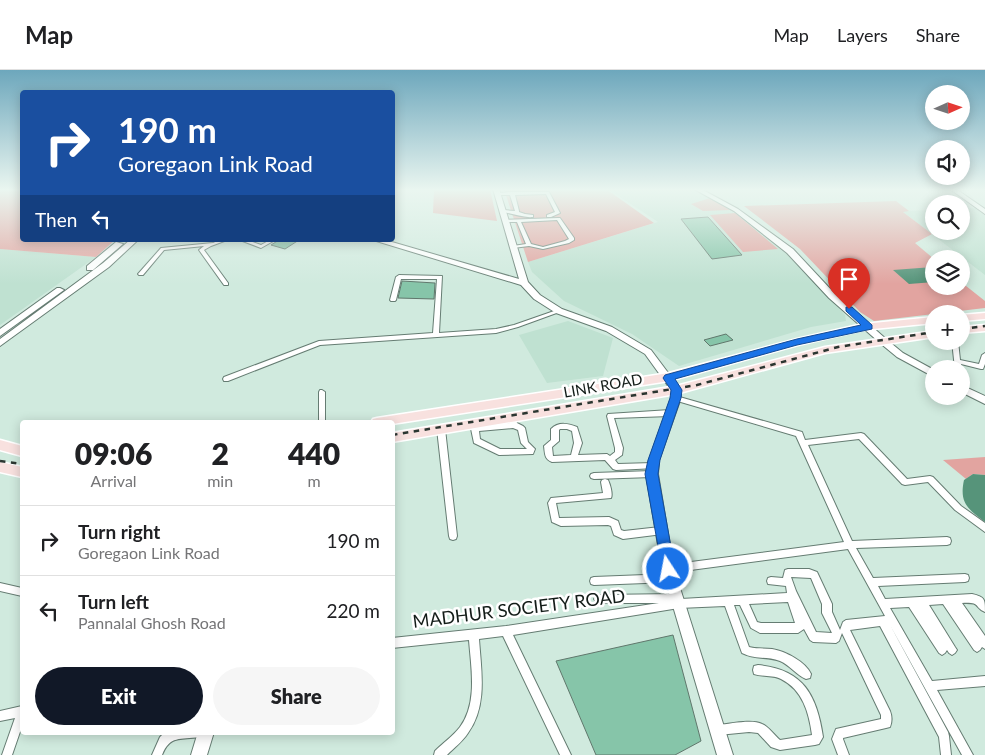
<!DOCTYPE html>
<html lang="en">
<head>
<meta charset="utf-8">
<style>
	:root { --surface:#fff; --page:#f6f6f6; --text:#202124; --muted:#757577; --line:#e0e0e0; --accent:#111827 }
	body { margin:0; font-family:Lato,sans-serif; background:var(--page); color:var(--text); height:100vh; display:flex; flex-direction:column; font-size:19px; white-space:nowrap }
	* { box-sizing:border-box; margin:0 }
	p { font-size:16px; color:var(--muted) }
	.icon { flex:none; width:28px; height:28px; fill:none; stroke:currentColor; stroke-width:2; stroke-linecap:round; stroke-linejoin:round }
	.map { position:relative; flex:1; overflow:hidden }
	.side { position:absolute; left:20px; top:350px; width:375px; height:315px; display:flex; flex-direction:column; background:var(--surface); border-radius:5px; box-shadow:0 2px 12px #0003 }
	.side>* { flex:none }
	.top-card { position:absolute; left:20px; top:20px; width:375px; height:152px; border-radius:5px; box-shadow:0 2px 12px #0003; background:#1a4fa0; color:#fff; overflow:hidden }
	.needle { width:32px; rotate:87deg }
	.tools { position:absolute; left:925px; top:15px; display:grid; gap:10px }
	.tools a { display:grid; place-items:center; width:45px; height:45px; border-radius:50%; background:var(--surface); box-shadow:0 2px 12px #0003; font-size:25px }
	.pin { position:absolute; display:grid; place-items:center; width:42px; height:42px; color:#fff; margin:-51px -21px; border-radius:50% 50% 50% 0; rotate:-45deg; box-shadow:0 0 5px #0007 }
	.pin .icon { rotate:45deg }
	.me { position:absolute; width:55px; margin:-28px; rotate:349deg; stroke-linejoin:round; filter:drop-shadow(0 0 4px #0008) }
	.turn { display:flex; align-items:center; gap:18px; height:105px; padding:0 15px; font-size:22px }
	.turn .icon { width:65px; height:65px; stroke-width:2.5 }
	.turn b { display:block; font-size:35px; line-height:42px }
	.then { display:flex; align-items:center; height:48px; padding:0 15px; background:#0003; gap:10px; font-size:19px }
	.eta { display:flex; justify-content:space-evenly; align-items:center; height:85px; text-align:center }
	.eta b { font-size:30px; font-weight:800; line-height:35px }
	.button { display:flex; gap:10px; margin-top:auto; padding:10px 15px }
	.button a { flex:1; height:58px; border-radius:30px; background:var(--accent); color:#fff; font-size:20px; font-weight:800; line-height:58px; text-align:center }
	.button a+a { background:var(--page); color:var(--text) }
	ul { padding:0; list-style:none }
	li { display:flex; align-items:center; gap:15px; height:70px; padding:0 15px; border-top:1px solid var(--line) }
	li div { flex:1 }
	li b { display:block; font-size:19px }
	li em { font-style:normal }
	header { display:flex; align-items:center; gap:30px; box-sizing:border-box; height:70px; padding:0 25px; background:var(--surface); border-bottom:1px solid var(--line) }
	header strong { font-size:24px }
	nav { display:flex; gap:28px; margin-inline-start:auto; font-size:18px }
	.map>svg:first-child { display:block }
	.built { fill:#bfe1d1 }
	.green { fill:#e2a4a0 }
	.water { fill:#56947a }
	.building { fill:#86c5a9; stroke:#60776c }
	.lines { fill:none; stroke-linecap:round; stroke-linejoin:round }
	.street-casing { stroke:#657c72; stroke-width:2 }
	.secondary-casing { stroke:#657c72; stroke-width:2 }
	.primary-casing { stroke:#fff; stroke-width:3 }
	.street { fill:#fff; fill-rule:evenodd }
	.secondary { fill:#fff; fill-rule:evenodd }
	.primary { fill:#f8e1df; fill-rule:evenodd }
	.rail { stroke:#2b3631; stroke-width:2.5; stroke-dasharray:5.5 5.5; stroke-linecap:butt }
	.route { fill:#1a73e8; stroke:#114b97 }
	.labels { text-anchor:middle; stroke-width:5; stroke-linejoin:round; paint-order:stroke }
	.street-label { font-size:15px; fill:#131c18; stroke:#fff }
	.near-street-label { font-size:18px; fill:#131c18; stroke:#fff }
</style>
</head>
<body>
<header>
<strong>Map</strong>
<nav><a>Map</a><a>Layers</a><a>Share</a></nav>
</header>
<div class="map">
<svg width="985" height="685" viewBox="0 0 985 685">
	<rect width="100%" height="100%" fill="#d0eade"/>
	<!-- built -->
	<path class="built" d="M608 119H694L734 142 789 184 845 245 846 251 811 257 679 296 632 264 564 231 532 202 528 192 658 152Z
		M976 138 985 145V205L902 141 934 140V161H961V139Z
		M0 179 96 187 0 255Z
		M568 251 613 268 603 306 547 313 519 265Z"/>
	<!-- green -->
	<path class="green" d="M0 119H22V170H115L96 187 0 179Z
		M434 119H490L497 151 433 143Z
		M504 119H606L654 153 528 192Z
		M710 128 730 140 703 141 691 134Z
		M896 131 909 141 903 142 932 164 915 173 934 189V216H961V212L985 231V238L874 251 860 242 800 179 744 136Z
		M735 143 778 179 743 182 710 145Z
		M985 387V405L973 404 966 409 943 390Z"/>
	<!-- water -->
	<path class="water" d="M933 197 934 212 909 214 893 200Z
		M973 404 985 405V452C968 439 959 433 964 410Z"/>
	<!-- building -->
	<path class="building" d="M708 147 742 185 712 189 681 149Z
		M279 170H299L285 179 271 175Z
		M402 211 435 213 434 229 398 228Z
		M726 264 733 270 710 276 704 270Z
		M673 565 701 671 675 685H596L556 591Z"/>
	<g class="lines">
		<defs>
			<path id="street" d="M510 122H549L560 143 551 147H547V145L555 142 546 124 515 125 519 141V142L525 144 533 145V147C522 148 512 143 501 142V140H503L515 141 510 125H498L496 124 498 123Z
				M558 148H560L574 168V170L569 173 543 179 529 176 513 178 511 177 513 176 526 174 517 152H504V150ZM557 150 569 169 565 171 543 177 531 174 521 152Z
				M220 170H227L211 176 204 180 228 213V215H224L199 180 204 176 164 180 143 205H139L138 204 161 178 213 173Z
				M240 170H247L261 175 270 170H275L261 178Z
				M399 205 442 206 439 263 496 259 514 255 557 240H561L562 241 518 257 496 263 320 275 228 311H224L223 309 224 307 319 271 433 263 437 209H401L396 230 395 231H391L390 230 396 207Z
				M952 271H958L960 290 979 294 982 285 985 283V294L983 299H981L961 294V299H955Z
				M320 320H322L325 322V352H319V322Z
				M674 326H676L802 362 805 370 861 363 864 364 907 409 930 406 933 407 961 436 985 453V462L955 440 928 412 905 415 902 414 859 369 808 375 852 471 947 467 950 468 951 471 950 474 947 475 856 478 873 508 965 504 968 505 969 508 968 511 965 512 878 516 885 529 972 524C985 527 985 529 985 542 973 537 982 532 962 533L985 566V579L982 577 980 580 977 582 974 580 943 534 929 535 955 577 957 580 955 583 952 585 949 583 947 580 945 583 942 585 939 583 909 537 890 538 932 611 985 606V616L937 620 973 685H962L890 555 948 662 949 666 951 685H941L939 667 880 556 850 560 890 641C892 646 892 652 890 657L886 658 843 668V669L849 685H838L832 669 836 659 881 649V645L842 563 839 571 836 573 813 572 810 570 804 559 798 563H760L751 558 740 535H734L749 577C756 579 764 578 772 579 785 581 806 592 811 604L810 608 806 609C796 605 790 595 780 591 767 586 756 590 742 583L725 536 679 538 513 565 571 685H560L503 566 479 569C481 600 488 635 468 663 463 671 454 678 447 685H434L435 681C443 673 453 666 460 657 478 633 471 597 469 570L392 578V568L506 556 659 533H599L596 532 594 529 596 526 599 525 677 524 680 525 681 529 787 523 786 516 768 514 767 511 768 508 771 507 783 508 785 500 788 499H809L817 502 832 534V542L840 560 843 552 846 550 885 546 848 479 668 503 665 502 664 499 665 496 668 495 844 472 796 366 674 330 673 328ZM791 507 811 508 822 534V543L832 563 816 562 796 521ZM788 532 795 553H761L757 552 749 534Z
				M670 340 673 343 670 346 614 348 623 378 622 385 615 390 618 394 653 393 656 394 657 396 656 398 616 400 613 399 605 390 552 392C544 389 545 383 544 376L551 370V359C559 351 569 354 577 357L582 373 578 385 607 384 610 386 615 382V378L607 346 608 344ZM560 359H567L572 361 574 373 571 385 553 386 552 377 559 371V360Z
				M512 345 514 346 517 353 523 356 525 358 528 372 535 379 533 384 499 385 474 373 470 354 472 352H476L478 356 510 353 509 348ZM513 358 518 360 521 373 527 379H500L480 369 479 361Z
				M441 356 443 357 445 359 457 466 456 469 453 470 450 469 449 466 437 359 439 357Z
				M652 401 655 402 656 404 655 406 652 407 594 409 591 408 590 406 591 404 594 403Z
				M605 409 608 410C610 414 613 424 611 428L556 433 559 448 609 447 618 451 621 460 624 461 660 457 663 458 664 461 663 464 623 469 614 465 611 456 608 455 561 456 552 452 548 433 551 428 603 423 601 412 602 410Z
				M671 504 674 505 675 508 674 511 671 512 594 515 591 514 590 511 591 508 594 507Z
				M0 513 22 518V526L0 521Z
				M758 595C803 599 817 625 823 667L819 674 815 675 780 680 771 677 758 663 749 662 718 665 714 664 713 660 714 656 718 655C730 654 752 649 762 654 769 657 774 665 780 670L812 665C809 643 803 620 781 609 773 605 763 607 754 604L753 600 754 596Z
				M22 636V656L12 685H2L15 648 0 651V641Z
				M165 662H204L203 666 199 667C180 670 170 665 162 685H152L160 667Z"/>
			<path id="secondary" d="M493 119H499L528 212 540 225 562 239 612 257 651 280 681 320V328L659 390 658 404 674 499 733 685H717L662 499 646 404 649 390 671 328V320L645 284 606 261 556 243 534 229 521 215 373 170H385L519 209Z
				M694 119H701L738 139 793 179 835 224 886 269 903 283 934 300V307L897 287 880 273 829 228 787 183 734 141Z
				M950 119H956L985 139V144Z
				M130 170H138L109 197 0 276V269L103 193Z
				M116 172 123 174 93 200H87V196Z
				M57 218H60L64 220 0 266V259Z
				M961 315 985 326V334L961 322Z
				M198 662H214L207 685H191Z"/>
			<path id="primary" d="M985 243V249L961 251V245Z
				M934 247V253L863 260 798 275 669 311 392 354 371 352 373 349 377 348 669 303 797 269 863 254Z
				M985 255V261L961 263V257Z
				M934 261V267L825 283 676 324 392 372V363L676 316 825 277Z
				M0 370 22 376V386L0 380Z
				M0 392 22 397V407L0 402Z"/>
		</defs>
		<!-- street casing -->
		<use href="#street" class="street-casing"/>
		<!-- secondary casing -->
		<use href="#secondary" class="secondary-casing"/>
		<!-- primary casing -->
		<use href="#primary" class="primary-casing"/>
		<!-- street -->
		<use href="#street" class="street"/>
		<!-- secondary -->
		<use href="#secondary" class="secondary"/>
		<!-- primary -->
		<use href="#primary" class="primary"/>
		<!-- rail -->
		<path class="rail" d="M961 259 985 256
			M392 365 697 315 838 277 934 262
			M0 391 22 394"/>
	</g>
	<!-- sky -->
	<linearGradient id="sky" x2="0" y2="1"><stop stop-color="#6da7bc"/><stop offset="0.56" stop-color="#eaf6f0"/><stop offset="1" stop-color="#eaf6f0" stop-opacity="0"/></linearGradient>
	<rect width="985" height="214" fill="url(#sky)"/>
	<!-- route -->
	<path class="route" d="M846 237H852L872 255V259L797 275 675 309 682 320 681 328 660 390 658 404 675 499 673 504 668 506 663 504 645 404 648 390 670 328 671 320 663 308 665 305 797 269 861 255 846 241Z"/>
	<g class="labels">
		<!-- street labels -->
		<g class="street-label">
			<text transform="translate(603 316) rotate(-10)" y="5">LINK ROAD</text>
		</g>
		<!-- near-street labels -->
		<g class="near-street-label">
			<text transform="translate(519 539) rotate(-7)" y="6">MADHUR SOCIETY ROAD</text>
		</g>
	</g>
</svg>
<div class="tools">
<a><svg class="needle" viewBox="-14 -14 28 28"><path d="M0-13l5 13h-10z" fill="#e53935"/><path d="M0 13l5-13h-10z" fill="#757577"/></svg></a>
<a><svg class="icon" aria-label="sound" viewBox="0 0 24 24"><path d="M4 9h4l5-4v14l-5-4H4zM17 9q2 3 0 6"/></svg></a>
<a><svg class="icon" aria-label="search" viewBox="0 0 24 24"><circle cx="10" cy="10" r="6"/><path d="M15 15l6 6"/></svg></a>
<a><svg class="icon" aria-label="layers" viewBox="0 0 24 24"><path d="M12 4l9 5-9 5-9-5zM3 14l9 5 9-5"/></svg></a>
<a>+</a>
<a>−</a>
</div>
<div class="pin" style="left:849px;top:239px;background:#d93025"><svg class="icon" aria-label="arrive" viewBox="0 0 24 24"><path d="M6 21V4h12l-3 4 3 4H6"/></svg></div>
<svg class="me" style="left:668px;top:499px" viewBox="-20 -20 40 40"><circle r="17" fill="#1a73e8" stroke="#fff" stroke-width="3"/><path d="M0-11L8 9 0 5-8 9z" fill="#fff"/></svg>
<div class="top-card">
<div class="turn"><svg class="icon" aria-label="right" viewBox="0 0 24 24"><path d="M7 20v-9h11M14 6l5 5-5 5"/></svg><div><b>190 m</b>Goregaon Link Road</div></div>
<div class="then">Then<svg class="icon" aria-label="left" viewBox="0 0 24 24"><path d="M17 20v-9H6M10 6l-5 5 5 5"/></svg></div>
</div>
<section class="side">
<div class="eta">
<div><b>09:06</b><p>Arrival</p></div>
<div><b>2</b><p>min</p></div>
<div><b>440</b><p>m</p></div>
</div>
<ul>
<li><svg class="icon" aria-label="right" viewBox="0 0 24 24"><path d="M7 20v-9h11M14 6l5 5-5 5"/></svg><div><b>Turn right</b><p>Goregaon Link Road</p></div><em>190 m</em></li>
<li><svg class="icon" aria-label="left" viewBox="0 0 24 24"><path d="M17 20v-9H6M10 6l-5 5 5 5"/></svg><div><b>Turn left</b><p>Pannalal Ghosh Road</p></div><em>220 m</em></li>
</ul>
<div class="button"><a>Exit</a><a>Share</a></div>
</section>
</div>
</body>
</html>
